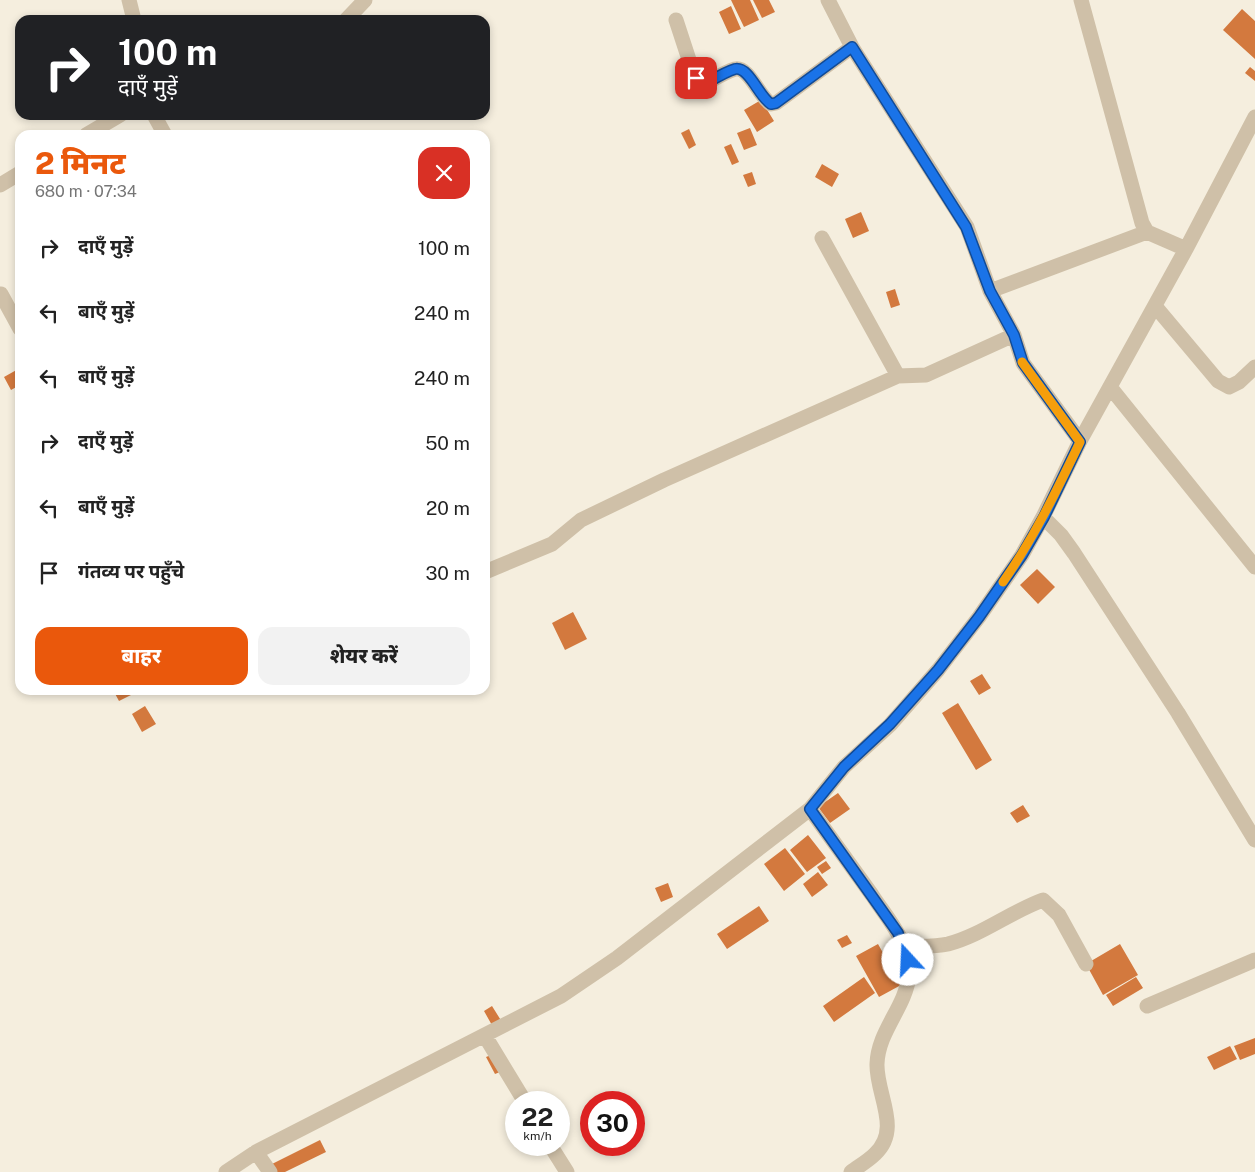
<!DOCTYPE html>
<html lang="hi">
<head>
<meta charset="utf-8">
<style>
	:root { --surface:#fff; --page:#f2f2f2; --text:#222; --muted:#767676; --accent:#ea580c }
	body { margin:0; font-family:"Public Sans","Noto Sans Devanagari",sans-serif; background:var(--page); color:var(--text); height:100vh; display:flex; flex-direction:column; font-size:19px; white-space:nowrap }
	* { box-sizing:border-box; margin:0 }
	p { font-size:16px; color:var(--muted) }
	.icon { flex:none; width:28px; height:28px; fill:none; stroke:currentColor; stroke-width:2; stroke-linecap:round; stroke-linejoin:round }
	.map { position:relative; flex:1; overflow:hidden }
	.drawer { position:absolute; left:15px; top:130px; width:475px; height:565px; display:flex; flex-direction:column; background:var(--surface); border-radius:15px; box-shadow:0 2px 8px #0003 }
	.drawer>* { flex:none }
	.top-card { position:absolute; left:15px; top:15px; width:475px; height:105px; border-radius:15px; box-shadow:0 2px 8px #0003; background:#202124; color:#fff; overflow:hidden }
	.speed { position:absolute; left:505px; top:1091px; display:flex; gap:10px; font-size:25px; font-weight:700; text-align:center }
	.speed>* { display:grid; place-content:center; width:65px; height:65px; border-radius:50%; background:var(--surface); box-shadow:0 2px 8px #0003; line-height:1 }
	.speed small { font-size:12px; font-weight:400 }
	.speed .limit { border:8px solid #d22; background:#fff; color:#111 }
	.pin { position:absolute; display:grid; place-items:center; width:42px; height:42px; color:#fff; margin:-21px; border-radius:10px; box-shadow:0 2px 8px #0006 }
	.me { position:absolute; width:55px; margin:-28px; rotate:340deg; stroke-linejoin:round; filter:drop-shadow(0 0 4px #0008) }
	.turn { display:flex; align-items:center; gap:18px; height:105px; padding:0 20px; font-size:22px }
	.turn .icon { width:65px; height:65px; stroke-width:2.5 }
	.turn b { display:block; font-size:35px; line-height:42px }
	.round { display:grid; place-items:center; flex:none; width:52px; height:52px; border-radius:15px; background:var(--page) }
	.headline { display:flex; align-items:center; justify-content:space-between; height:85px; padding:0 20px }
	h1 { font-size:30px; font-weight:800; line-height:38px; color:var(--accent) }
	.cta { display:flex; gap:10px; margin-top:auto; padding:10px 20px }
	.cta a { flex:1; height:58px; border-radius:15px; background:var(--accent); color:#fff; font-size:20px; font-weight:800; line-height:58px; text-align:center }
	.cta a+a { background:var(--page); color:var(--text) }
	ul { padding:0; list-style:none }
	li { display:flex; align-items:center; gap:15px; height:65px; padding:0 20px }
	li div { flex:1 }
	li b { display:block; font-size:19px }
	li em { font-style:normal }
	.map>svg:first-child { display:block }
	.building { fill:#d3793e }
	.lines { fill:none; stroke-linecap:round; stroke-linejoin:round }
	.minor { stroke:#cfc0a8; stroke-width:15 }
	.route-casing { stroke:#114b97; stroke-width:12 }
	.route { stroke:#1a73e8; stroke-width:9 }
	.slow { stroke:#f59e0b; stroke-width:9 }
</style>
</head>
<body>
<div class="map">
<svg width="1255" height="1172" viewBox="0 0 1255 1172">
	<rect width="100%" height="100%" fill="#f5eede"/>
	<!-- building -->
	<path class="building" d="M731 0H750L759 20 744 27Z
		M753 0H769L775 12 762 18Z
		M731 6 741 29 729 34 719 12Z
		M1242 9 1255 21V59L1223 30Z
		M1250 67 1255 71V81L1245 73Z
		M761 100 774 121 757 132 744 110Z
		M750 128 757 145 744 150 737 133Z
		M689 129 696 145 689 149 681 133Z
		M731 144 739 162 732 165 724 147Z
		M822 164 839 174 832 187 815 177Z
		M752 172 756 184 748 187 743 175Z
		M861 212 869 231 853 238 845 219Z
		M895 289 900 305 891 308 886 292Z
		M20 368V385L11 390 4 377Z
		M1037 569 1055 587 1038 604 1020 585Z
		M573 612 587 639 565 650 552 623Z
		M982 674 991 688 979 695 970 681Z
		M113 690H141L119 701Z
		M958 703 992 760 976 770 942 713Z
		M145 706 156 724 142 732 132 714Z
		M838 793 850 809 830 823 818 807Z
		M1023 805 1030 816 1017 823 1010 813Z
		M808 835 826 858 807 872 790 850Z
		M785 848 805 874 784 891 764 864Z
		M826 861 831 868 822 874 817 867Z
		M818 872 828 885 812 897 803 884Z
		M668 883 673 897 661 902 655 888Z
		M759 906 769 921 727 949 717 934Z
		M847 935 852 943 842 948 837 940Z
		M878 944 901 985 879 997 856 956Z
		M1120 944 1138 975 1103 995 1086 964Z
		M864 977 875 993 834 1022 823 1006Z
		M1136 977 1143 988 1113 1006 1106 995Z
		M492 1006 502 1022 493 1027 484 1011Z
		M1255 1038V1054L1240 1060 1234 1046Z
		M1230 1046 1237 1059 1214 1070 1207 1057Z
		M491 1055 500 1072 495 1074 486 1057Z
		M320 1140 326 1152 285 1172H276L272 1164Z"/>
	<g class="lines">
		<!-- minor -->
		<path class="minor" d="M129 0 134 20
			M828 0 852 47 967 227 990 291 1014 335 1023 363 1080 441
			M1081 0 1142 223 1147 232 1186 249
			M346 20 365 0
			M676 20 695 78 700 84H705C714 79 725 72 735 69 749 66 759 97 771 104L776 103 852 47
			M154 115 165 135
			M86 135 120 115
			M0 185 20 173
			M822 238 898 376
			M990 291 1147 232
			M1 294 20 329
			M1155 306 1218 381 1229 387 1239 382 1255 367
			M1110 387 1255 567
			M1043 517 1061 535 1074 553 1178 713 1255 840
			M485 572 552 544 581 520 664 480 898 376 926 375 1014 335
			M810 809C831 838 851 866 872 895 883 912 897 928 904 946 908 955 910 966 909 976 905 1008 878 1031 877 1064 876 1094 902 1129 875 1154 868 1161 859 1166 851 1172
			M905 947C918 946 934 947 948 944 982 935 1010 912 1043 900L1059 915 1086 964
			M1147 1006 1255 960
			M485 1036 525 1102
			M550 1145 567 1172
			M256 1152 270 1172
			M226 1172 256 1152 561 996 617 958 810 809 844 767 890 725 938 670 979 617 1022 555 1043 517 1080 441 1186 249 1255 117"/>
	</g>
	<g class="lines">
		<defs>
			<path id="route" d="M696 78 700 84H705C714 79 725 72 735 69 749 66 759 97 771 104L776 103 852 47 966 227 990 291 1014 335 1023 363 1080 442 1044 517 1022 555 979 617 938 670 890 724 844 767 810 809 898 933 908 960"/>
		</defs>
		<!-- route casing -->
		<use href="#route" class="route-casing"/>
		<!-- route -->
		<use href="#route" class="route"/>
		<!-- slow -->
		<path class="slow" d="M1003 582C1034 538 1057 490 1080 442L1022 362"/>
	</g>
</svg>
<div class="speed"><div>22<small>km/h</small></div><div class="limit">30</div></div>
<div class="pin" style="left:696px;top:78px;background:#d93025"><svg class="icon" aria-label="arrive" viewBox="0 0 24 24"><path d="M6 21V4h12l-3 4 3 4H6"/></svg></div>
<svg class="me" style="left:908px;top:960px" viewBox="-20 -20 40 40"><circle r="19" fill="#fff"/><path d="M0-13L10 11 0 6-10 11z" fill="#1a73e8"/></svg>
<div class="top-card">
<div class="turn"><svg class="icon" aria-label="right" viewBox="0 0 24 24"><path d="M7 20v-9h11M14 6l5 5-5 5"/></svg><div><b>100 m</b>दाएँ मुड़ें</div></div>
</div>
<section class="drawer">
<div class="headline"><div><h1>2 मिनट</h1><p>680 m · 07:34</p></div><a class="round" style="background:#d93025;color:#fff"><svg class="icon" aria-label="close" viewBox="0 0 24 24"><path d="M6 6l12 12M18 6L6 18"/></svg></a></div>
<ul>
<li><svg class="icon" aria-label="right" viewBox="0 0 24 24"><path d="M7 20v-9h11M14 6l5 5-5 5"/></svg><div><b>दाएँ मुड़ें</b></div><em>100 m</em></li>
<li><svg class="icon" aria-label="left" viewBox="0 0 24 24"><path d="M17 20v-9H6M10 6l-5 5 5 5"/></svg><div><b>बाएँ मुड़ें</b></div><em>240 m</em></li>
<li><svg class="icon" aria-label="left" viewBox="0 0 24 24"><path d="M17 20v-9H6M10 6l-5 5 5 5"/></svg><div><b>बाएँ मुड़ें</b></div><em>240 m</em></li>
<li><svg class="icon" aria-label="right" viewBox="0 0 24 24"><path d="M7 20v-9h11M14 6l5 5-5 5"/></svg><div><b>दाएँ मुड़ें</b></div><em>50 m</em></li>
<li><svg class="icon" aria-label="left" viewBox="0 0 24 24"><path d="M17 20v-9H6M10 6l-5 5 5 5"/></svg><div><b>बाएँ मुड़ें</b></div><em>20 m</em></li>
<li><svg class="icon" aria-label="arrive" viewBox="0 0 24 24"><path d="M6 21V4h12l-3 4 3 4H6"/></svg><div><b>गंतव्य पर पहुँचे</b></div><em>30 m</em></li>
</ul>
<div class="cta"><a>बाहर</a><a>शेयर करें</a></div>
</section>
</div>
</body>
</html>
